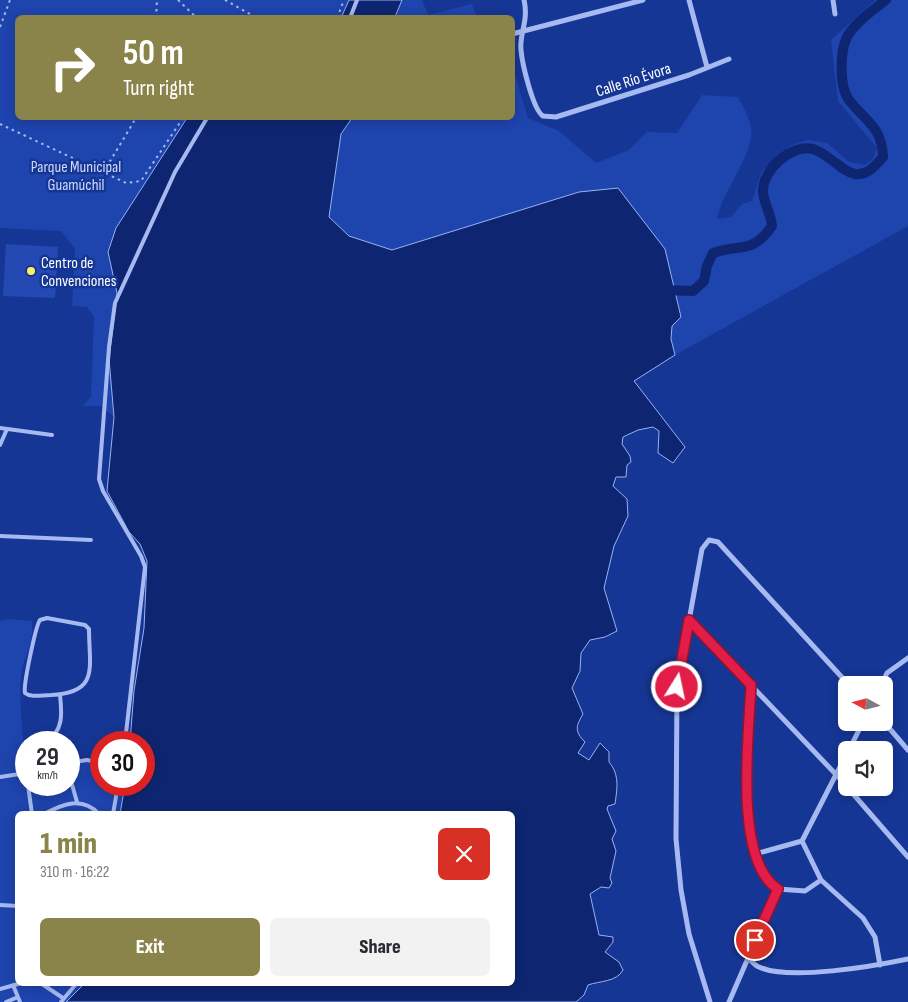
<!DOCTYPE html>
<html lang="en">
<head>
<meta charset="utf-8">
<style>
	:root { --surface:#fff; --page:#f2f2f3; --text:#2b2b33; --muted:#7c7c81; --accent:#8a834a }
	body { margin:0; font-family:"Sofia Sans Condensed",sans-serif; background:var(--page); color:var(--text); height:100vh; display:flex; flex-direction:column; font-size:19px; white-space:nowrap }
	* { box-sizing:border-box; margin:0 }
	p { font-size:16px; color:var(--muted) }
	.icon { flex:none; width:28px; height:28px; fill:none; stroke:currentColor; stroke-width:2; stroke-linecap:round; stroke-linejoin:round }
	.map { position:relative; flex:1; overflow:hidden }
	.details { position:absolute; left:15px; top:811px; width:500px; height:175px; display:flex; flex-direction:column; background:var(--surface); border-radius:8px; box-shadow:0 2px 12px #0003 }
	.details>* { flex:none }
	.hud { position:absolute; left:15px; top:15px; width:500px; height:105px; border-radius:8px; box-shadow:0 2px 12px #0003; background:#8a834a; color:#fff; overflow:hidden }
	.needle { width:32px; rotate:277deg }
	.tools { position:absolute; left:838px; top:676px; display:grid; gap:10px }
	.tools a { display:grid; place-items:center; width:55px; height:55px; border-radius:8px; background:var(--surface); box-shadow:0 2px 12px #0003; font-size:25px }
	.speed { position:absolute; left:15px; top:731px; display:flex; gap:10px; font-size:25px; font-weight:700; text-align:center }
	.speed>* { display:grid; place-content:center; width:65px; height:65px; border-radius:50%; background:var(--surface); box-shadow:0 2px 12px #0003; line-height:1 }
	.speed small { font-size:12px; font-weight:400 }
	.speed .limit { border:8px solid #d22; background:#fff; color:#111 }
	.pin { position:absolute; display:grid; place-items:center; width:42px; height:42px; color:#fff; margin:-21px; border:2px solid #fff; border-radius:50%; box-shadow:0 1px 5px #0007 }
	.me { position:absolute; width:55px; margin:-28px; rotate:10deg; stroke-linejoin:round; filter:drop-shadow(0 0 4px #0008) }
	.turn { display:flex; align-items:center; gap:18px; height:105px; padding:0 25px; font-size:22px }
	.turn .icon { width:65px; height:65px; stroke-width:2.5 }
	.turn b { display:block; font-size:35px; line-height:42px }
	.round { display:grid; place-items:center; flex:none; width:52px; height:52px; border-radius:8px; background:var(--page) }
	.headline { display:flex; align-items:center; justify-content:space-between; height:85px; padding:0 25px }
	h1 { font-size:30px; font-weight:800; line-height:38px; color:var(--accent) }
	.action { display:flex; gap:10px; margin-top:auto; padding:10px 25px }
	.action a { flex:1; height:58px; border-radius:8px; background:var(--accent); color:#fff; font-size:20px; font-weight:800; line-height:58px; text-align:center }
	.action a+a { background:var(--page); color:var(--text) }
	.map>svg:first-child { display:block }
	.green { fill:#1e44ae }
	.water { fill:#0e2671; stroke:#98b2f4 }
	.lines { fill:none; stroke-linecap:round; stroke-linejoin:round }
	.canal { stroke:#0e2671; stroke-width:10 }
	.building { fill:#2449b3 }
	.path { stroke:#a6baf1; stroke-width:2; stroke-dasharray:2.5 4; stroke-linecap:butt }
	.service { stroke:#a6baf1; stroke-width:4 }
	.minor { stroke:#a6baf1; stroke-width:5 }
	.route-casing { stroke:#92132f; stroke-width:12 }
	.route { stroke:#e11d48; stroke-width:9 }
	.poi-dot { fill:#ffef66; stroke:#163695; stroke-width:2 }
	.labels { text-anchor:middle; stroke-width:5; stroke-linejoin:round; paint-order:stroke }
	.street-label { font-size:16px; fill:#fff; stroke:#163695 }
	.park-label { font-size:16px; fill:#cddafc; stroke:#163695 }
	.poi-label { font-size:16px; fill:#fff; stroke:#163695; text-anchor:start }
</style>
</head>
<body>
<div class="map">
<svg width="908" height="1002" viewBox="0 0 908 1002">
	<rect width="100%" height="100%" fill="#163695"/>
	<!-- green -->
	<path class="green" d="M0 0H349L341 17 18 18V118H187L116 228 108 252 117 293 109 359 114 417 101 406H83L91 396 94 317 87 307 72 306 75 249 61 231 0 228Z
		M402 0H422L428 15 472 4 477 17 395 18Z
		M875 0H908V226L675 355 671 339 672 326 579 192 392 250 349 236 329 217 341 134 352 118H512L513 68 528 118 559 131 596 163 629 150 647 132 677 133 702 95 738 97C744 109 753 122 751 137 747 164 723 191 717 219L731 217 742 204 752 201 762 171 790 146 807 140 827 143 849 162 865 165 873 159 877 148 838 101 831 40Z
		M10 619 32 621C34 646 23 656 21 677 18 713 26 749 26 785H69V764L101 762V785H125L120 814H18V984H84L66 1002H0V621Z"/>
	<!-- water -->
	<path class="water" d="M349 0H402L395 17 341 18Z
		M187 118H352L341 134 329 217 349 236 392 250 579 192 618 188 665 249 681 317 672 326 671 339 675 355 634 381 685 447 673 463 658 453 659 431 653 427 638 430 623 437 622 444 630 456 631 462 627 465 626 477H616L613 486 627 499 628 516 614 546 604 588 617 631 605 637 590 640 581 653 580 671 572 688 583 714C576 726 574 731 585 742L578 753 589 760 600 743 609 752V762C620 775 617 789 615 804L608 806 607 809 616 831 612 839 616 851 610 878 612 883 609 888 601 887 590 894 599 935 613 937V942L605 952 619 962 623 970C617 982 599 981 588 985L584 995 576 1002H66L84 984H512V814H120L125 785H144V742H130L134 691 144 628 147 561 140 544 129 532 107 491 114 417 109 359 117 293 108 252 116 228Z"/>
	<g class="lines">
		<!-- canal -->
		<path class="canal" d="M662 290 693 291 704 281 707 266 713 253C742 243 751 255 772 226 771 214 764 204 763 192 762 170 791 144 813 149 829 154 842 172 855 174 867 176 876 165 883 157 882 126 865 121 849 100 839 87 840 51 847 37 853 25 875 8 886 0"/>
	</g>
	<!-- building -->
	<path class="building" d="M6 244 58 247 55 298 3 296Z"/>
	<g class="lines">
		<!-- path -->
		<path class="path" d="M178 0 197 18
			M225 0 257 18
			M156 18 157 0
			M337 18 344 0
			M0 27 10 0
			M0 124 126 183 141 181 183 118
			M103 173 136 118"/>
		<!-- service -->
		<path class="service" d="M350 18 357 0
			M0 428 52 435
			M0 445 7 429
			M0 536 91 540
			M47 618 85 625 89 629C89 667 100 693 51 695 42 695 31 698 25 693 23 685 36 625 40 620Z
			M45 742C64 732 62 713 60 695
			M125 742 145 567 141 556 103 491 99 479 109 347 115 303 175 172 207 118
			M69 763 87 760 101 763
			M69 774 77 802
			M0 777 26 773
			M28 785 32 814
			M44 814C63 804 82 796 99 814
			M113 814 118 785
			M0 905 18 906
			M42 984 63 998
			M13 985 20 1002
			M0 989 18 984
			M6 1002 18 997
			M61 1002 76 984"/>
		<!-- minor -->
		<path class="minor" d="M524 0C529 21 519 34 521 50 522 63 533 110 543 116L556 117 689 75 729 59
			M689 0 707 67
			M833 0 835 14
			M512 34 643 0
			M689 620 846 785
			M751 685C749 740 741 800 755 854
			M881 685 887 673 908 658
			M884 722 908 750
			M849 750 863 722
			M848 788 908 857
			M802 841 821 880 863 918 875 937 880 965
			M778 889 805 891 821 880
			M747 957C751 960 754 965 759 967 789 981 875 966 908 959
			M710 1002 689 934 681 890 676 839 677 687 702 549 709 540 718 542 849 685
			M729 1002 778 889C764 881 760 869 755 854L802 841 846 755"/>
	</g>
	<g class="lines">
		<defs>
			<path id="route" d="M677 687 689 620 751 685C749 733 733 861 778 889L755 940"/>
		</defs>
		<!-- route casing -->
		<use href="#route" class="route-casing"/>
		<!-- route -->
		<use href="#route" class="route"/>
	</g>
	<!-- markers -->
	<circle class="poi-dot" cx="31" cy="271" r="5"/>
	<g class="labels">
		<!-- street labels -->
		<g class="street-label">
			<text transform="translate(633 79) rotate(-18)" y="6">Calle Río Évora</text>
		</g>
		<!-- park labels -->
		<g class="park-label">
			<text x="76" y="172">Parque Municipal<tspan x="76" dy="18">Guamúchil</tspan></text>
		</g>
		<!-- poi labels -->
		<g class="poi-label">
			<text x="41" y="268">Centro de<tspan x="41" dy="18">Convenciones</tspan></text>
		</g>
	</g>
</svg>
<div class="tools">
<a><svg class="needle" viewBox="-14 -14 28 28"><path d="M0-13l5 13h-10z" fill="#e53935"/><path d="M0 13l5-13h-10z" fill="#7c7c81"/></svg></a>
<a><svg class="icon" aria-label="sound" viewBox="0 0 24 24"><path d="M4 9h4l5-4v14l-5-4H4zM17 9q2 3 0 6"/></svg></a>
</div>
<div class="speed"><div>29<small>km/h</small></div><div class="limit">30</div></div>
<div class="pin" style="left:755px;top:940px;background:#d93025"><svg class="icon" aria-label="arrive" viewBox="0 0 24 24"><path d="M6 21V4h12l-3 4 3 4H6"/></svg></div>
<svg class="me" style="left:677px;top:687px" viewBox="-20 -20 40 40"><circle r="17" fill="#e11d48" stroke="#fff" stroke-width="3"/><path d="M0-11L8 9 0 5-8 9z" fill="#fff"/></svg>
<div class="hud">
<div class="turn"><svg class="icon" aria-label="right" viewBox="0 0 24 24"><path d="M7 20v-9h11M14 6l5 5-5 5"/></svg><div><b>50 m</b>Turn right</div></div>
</div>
<section class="details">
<div class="headline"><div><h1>1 min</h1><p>310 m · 16:22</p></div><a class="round" style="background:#d93025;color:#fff"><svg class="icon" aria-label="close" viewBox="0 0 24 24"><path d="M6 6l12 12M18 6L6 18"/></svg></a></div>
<div class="action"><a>Exit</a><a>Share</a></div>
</section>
</div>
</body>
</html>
